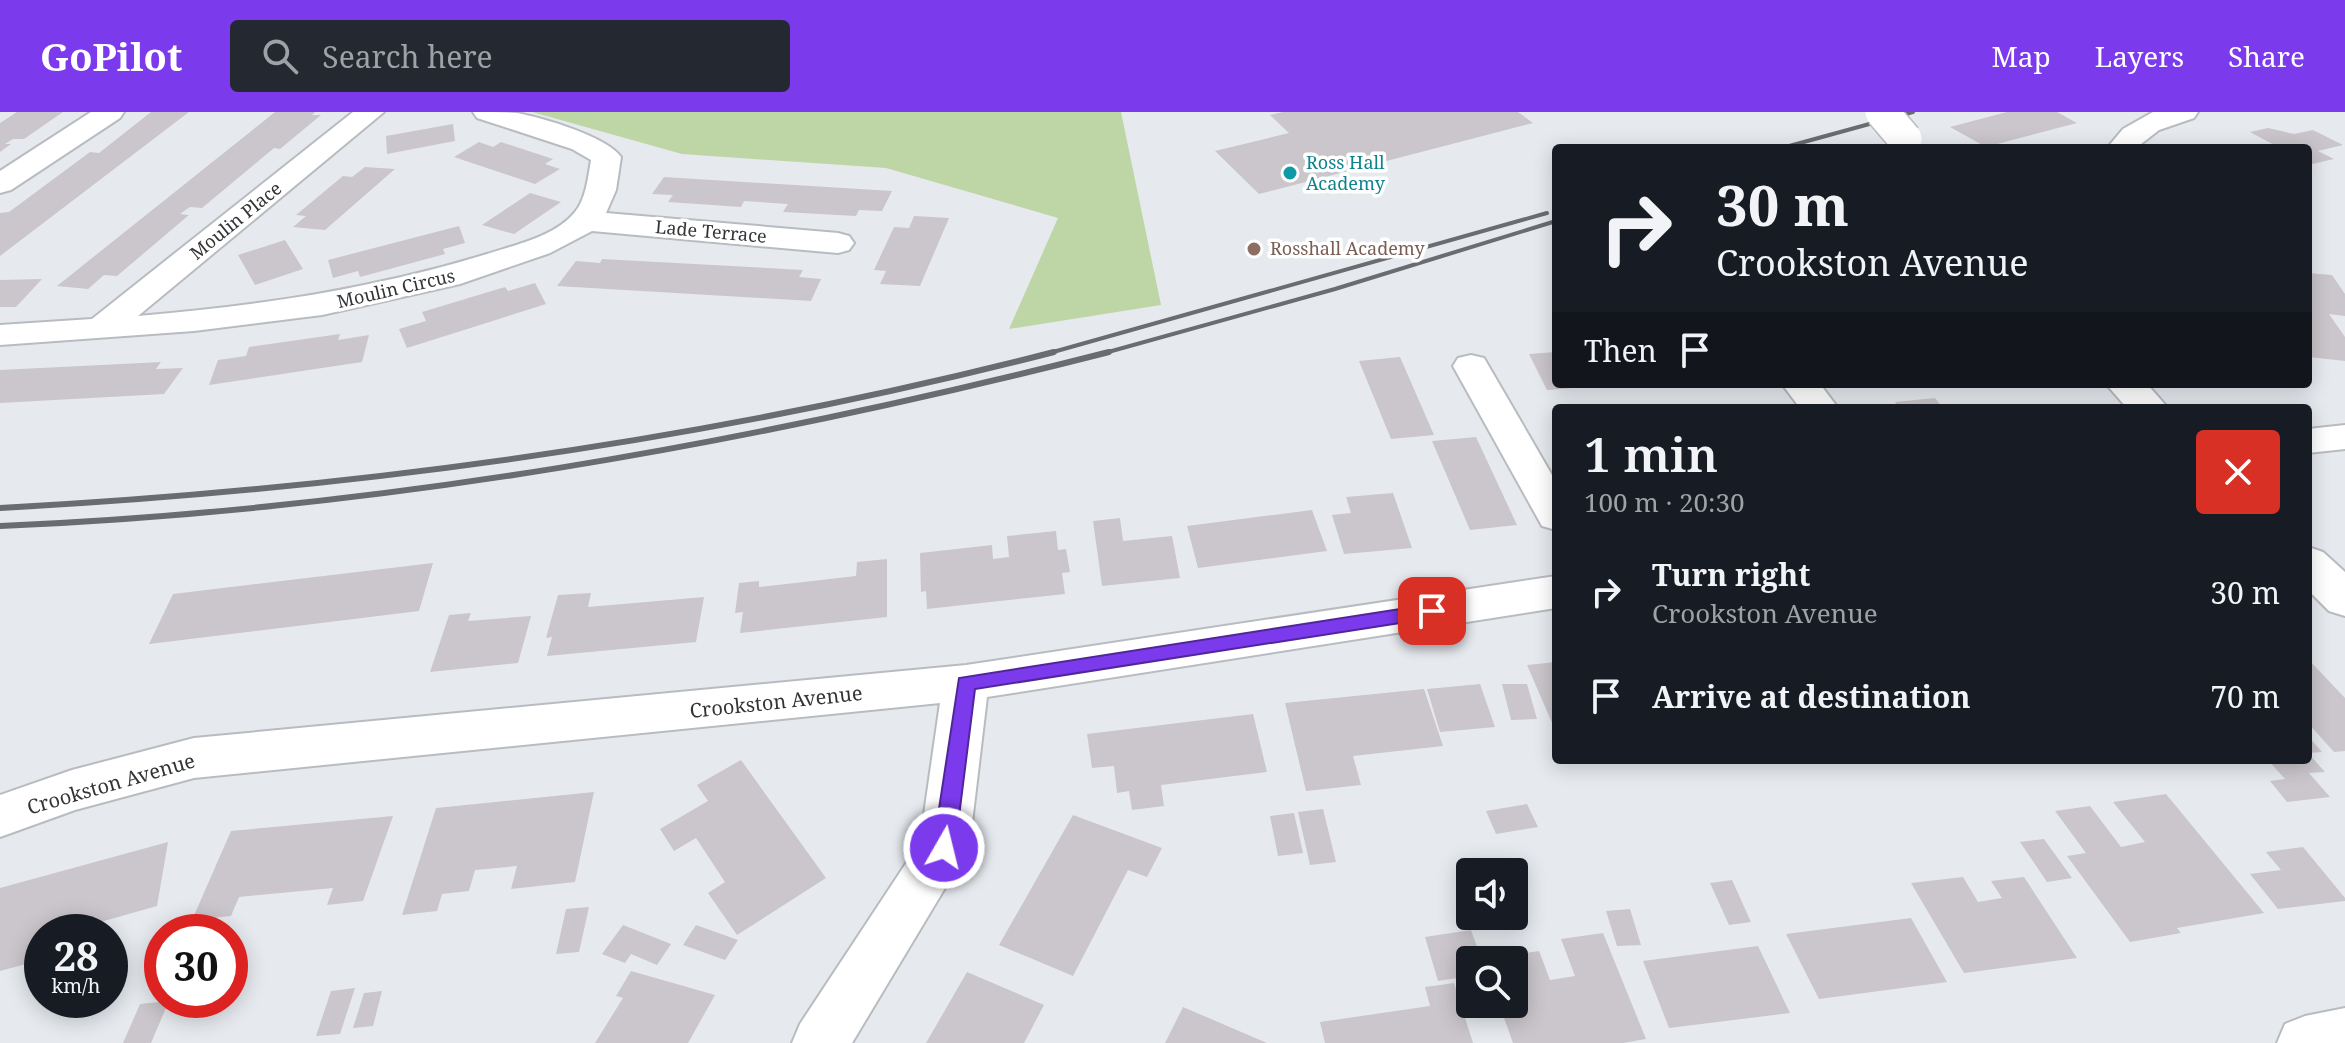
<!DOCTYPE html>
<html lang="en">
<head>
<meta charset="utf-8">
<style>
	:root { --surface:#171b24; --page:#242831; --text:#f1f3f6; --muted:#9ea1a6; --accent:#7c3aed }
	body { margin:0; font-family:"Noto Serif",serif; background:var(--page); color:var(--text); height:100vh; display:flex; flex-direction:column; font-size:30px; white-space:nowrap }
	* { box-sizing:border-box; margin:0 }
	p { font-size:26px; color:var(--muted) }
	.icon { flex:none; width:44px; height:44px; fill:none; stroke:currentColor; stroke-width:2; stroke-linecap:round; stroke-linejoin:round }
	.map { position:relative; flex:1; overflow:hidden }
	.sheet { position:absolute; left:1552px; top:292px; width:760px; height:360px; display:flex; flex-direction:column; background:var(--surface); border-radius:8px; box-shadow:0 4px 20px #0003 }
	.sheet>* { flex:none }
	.top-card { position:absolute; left:1552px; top:32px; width:760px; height:244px; border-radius:8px; box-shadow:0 4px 20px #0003; background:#171b24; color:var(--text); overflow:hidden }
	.fabs { position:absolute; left:1456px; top:746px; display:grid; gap:16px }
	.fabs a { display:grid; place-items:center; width:72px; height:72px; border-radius:8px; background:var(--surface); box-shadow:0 4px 20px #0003; font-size:40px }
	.speed { position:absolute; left:24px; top:802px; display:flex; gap:16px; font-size:40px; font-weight:700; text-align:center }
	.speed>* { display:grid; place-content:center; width:104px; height:104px; border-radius:50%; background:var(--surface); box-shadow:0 4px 20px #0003; line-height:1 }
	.speed small { font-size:20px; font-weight:400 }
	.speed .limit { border:12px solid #d22; background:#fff; color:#111 }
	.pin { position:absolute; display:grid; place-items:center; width:68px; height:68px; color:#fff; margin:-34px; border-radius:16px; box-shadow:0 4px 12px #0006 }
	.me { position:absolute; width:88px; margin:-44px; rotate:8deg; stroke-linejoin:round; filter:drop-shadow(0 0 6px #0008) }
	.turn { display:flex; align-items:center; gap:28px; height:168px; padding:0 32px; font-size:36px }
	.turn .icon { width:104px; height:104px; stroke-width:2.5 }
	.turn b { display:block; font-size:56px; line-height:68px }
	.then { display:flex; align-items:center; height:76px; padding:0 32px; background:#0003; gap:16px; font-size:30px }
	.round { display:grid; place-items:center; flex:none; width:84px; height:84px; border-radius:8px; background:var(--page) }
	.head { display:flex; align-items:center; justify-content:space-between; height:136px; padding:0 32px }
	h1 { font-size:48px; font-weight:600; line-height:60px }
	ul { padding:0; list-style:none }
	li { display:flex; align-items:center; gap:24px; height:104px; padding:0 32px }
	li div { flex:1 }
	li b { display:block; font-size:30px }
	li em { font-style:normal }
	header { display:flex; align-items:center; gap:48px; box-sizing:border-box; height:112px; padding:0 40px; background:var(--accent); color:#fff }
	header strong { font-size:38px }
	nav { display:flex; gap:44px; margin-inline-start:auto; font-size:28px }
	.search { width:560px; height:72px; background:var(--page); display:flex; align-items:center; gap:20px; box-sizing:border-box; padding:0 28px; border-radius:8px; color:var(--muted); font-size:30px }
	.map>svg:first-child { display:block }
	.green { fill:#bed6a5 }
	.building { fill:#cac6cb }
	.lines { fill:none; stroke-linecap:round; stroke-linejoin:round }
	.minor-casing { stroke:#b8bcc1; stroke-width:4 }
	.major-casing { stroke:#b8bcc1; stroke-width:4 }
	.minor { fill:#fff; fill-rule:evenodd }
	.major { fill:#fff; fill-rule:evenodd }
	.rail-far1 { stroke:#6a6c6f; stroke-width:4 }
	.rail { stroke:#6a6c6f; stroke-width:6 }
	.major-bridge-casing { stroke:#b8bcc1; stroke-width:36; stroke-linecap:butt }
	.major-bridge { stroke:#fff; stroke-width:33 }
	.route { fill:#7c3aed; stroke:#51269a; stroke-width:2 }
	.culture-dot { fill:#0f9aa8; stroke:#fff; stroke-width:3 }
	.education-dot { fill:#8d6e63; stroke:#fff; stroke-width:3 }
	.labels { text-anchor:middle; stroke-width:7; stroke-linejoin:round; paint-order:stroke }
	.far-culture-label { font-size:18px; fill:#0d838f; stroke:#fff; text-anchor:start }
	.far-street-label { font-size:18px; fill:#323436; stroke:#fff }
	.far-education-label { font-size:18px; fill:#785e54; stroke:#fff; text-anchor:start }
	.street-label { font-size:20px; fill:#323436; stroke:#fff }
</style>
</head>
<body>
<header>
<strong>GoPilot</strong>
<div class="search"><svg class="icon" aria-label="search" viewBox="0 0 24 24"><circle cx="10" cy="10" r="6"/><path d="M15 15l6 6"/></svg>Search here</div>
<nav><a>Map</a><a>Layers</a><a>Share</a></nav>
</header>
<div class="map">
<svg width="2345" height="931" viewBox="0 0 2345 931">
	<rect width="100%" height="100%" fill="#e6eaef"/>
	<!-- green -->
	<path class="green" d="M532 0H1121L1161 193 1009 217 1058 106 886 56 682 42Z"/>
	<!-- building -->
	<path class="building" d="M17 0H63L24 27H13L5 32H11L0 40V11Z
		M151 0H189L0 144V101L9 100 90 40 99 41Z
		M275 0H315L312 3H321L280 37 274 36 202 96 190 95 180 102 189 103 117 164 104 163 88 177 57 174Z
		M1283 0H1518L1533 11 1259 82 1215 39 1289 21 1270 3Z
		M2007 0H2057L2077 11 1986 35 1950 15Z
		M453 12 455 29 387 42 386 24Z
		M2268 16 2294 22 2313 18 2343 33 2318 39 2334 47 2308 53V36H2273L2276 34 2250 20Z
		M479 30 493 35 501 30 553 47 545 52 560 57 535 72 454 45Z
		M365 55 395 57 325 118 293 115 306 104 296 103 343 64 352 65Z
		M664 65 892 79 882 99 859 98 856 104 783 100 788 92 744 89 741 95 668 90 673 83 652 82Z
		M530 81 561 90 514 122 482 113Z
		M914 104 949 106 920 174 880 172 886 159 874 158 894 115 909 116Z
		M459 114 465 131 443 137 445 142 360 165 358 159 333 166 328 148Z
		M285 128 303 157 255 173 238 143Z
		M602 147 803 158 799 165 821 167 811 189 557 174 576 149 600 151Z
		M2308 161 2332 163 2345 182V204L2329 202 2345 225V249L2308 245Z
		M42 167 16 195H0V168Z
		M535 171 546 192 407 236 399 217 426 209 422 200 505 175 508 179Z
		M340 222 338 228 369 223 362 250 209 273 218 248 246 244 249 235Z
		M1556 240V272L1598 274 1547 278 1529 242Z
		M1400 245 1434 323 1391 327 1359 249Z
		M161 250 156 257 183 256 164 282 0 291V258Z
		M1935 286 1943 296H1899L1895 290Z
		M1476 325 1517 413 1470 418 1432 329Z
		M1393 381 1412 436 1344 442 1332 403 1351 401 1346 385Z
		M1312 398 1327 439 1198 456 1187 414Z
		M1120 406 1123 429 1172 424 1180 466 1102 474 1093 409Z
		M1056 419 1058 438 1066 437 1070 460 1062 461 1065 482 927 497 926 479 921 480 920 441 992 433 993 447 1009 445 1007 424Z
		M887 447V505L740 521 743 500 735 501 739 471 759 469V475L856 464 857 450Z
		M433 451 419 499 149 532 173 482Z
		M591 481 588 495 704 485 696 530 547 544 552 525 546 526 558 483Z
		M471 501 468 509 531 504 518 551 430 560 449 503Z
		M2308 547 2345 586V639L2334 640 2308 611Z
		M1556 550V620L1527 553Z
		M1480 572 1495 615 1440 620 1427 577Z
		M1502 572H1527L1537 607 1511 608Z
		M1424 577 1443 634 1353 644 1361 673 1306 679 1285 591Z
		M1253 602 1267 660 1161 673 1164 694 1132 698 1129 679 1117 681 1114 654 1092 656 1087 622Z
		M2308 624 2322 640 2308 641 2325 660 2309 661 2330 685 2287 690 2270 669 2285 667 2268 648H2308Z
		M741 648 826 766 737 823 708 781 725 770 696 726 674 739 660 717 708 689 697 673Z
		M594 680 575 770 511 777 517 754 475 758 469 779 442 782 437 799 402 803 436 696Z
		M2166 682 2264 801 2177 816 2181 821 2130 830 2067 744 2086 741 2055 699 2090 694 2121 735 2145 730 2113 690Z
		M1527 692 1538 715 1496 722 1486 699Z
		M1323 697 1336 750 1310 753 1298 700Z
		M1294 701 1303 741 1278 744 1270 704Z
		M1073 703 1162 736 1147 765 1128 758 1073 864 999 833Z
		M393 704 363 789 327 793 333 776 239 785 231 804 192 808 231 719Z
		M2044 727 2072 766 2047 770 2020 730Z
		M168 730 157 794 65 820H42L37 849 0 859V776Z
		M2303 735 2345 786V789L2278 797 2250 762 2281 758 2266 740Z
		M1963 765 1978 790 2002 786 1991 769 2024 765 2077 846 1964 861 1911 771Z
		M1732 768 1751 810 1729 813 1710 771Z
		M589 795 579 840 556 842 566 797Z
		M1630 797 1641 833 1617 834 1606 799Z
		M1911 806 1947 870 1819 887 1786 822Z
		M623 813 671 832 657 853 631 842 625 851 602 842Z
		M696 813 738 828 725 848 683 833Z
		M1471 818 1482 848H1470V864L1438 869 1425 825Z
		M1603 821 1646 927 1623 931H1513L1499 892H1514V848L1493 846 1539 839 1550 868 1575 864 1561 827Z
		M1758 834 1790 901 1669 916 1643 849Z
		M631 859 715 883 688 931H595L623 886 616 884Z
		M967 860 1044 893 1024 931H926Z
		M1454 871 1473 931H1325L1320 910 1430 894 1425 875Z
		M355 876 340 922 316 924 331 879Z
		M382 879 373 914 353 916 364 881Z
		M169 889 151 931H123L140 892Z
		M1183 895 1267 931H1165Z"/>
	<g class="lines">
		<defs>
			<path id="minor" d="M91 0H124L120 6 11 78 0 81V59Z
				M353 0H384L138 204C257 194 373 177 487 142 515 133 556 124 575 100 586 87 588 65 591 48L572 37 477 6 473 0C487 0 504 0 517 1 543 6 606 24 621 45L616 78 606 101 838 121 849 124 854 131 849 138 838 141 592 119 550 141 460 172 322 203 194 219 0 233V213L92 207Z
				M2153 0H2198L2194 6 2159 18 2136 36H2107L2123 17Z
				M1471 243 1484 246 1556 370V418L1542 414 1453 254 1458 246Z
				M1782 272H1820L1838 296H1800Z
				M2345 313V337L2308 341V317Z
				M1556 464V496L987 585 969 736 852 931H792L800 912 920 730 940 591 194 666 75 698 0 725V683L72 658 194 626 966 553Z
				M2345 896V931H2277L2285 912 2305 904Z"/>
			<path id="major" d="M2106 272H2147L2168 296H2127Z
				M2308 435 2323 440 2345 460V504L2329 499 2308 478Z"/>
		</defs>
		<!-- minor casing -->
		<use href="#minor" class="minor-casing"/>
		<!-- major casing -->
		<use href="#major" class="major-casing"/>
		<!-- minor -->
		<use href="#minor" class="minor"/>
		<!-- major -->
		<use href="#major" class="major"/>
		<!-- rail-far1 -->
		<path class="rail-far1" d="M1782 36 1913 0
			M1046 242 1547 101
			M1101 242 1335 177 1556 109"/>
		<!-- rail -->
		<path class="rail" d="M0 396C355 377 709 329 1054 240
			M0 414C376 398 745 333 1109 240"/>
		<defs>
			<path id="major-bridge" d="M1882 0 1905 27"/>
		</defs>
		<!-- major-bridge casing -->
		<use href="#major-bridge" class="major-bridge-casing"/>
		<!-- major-bridge -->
		<use href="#major-bridge" class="major-bridge"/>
	</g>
	<!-- route -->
	<path class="route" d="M1432 492 1441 499 1432 506 975 577 955 736 952 742 944 745 936 742 933 736 959 566Z"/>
	<!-- markers -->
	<circle class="culture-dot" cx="1290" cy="61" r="8"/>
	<circle class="education-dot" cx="1254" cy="137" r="8"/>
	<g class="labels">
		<!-- far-culture labels -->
		<g class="far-culture-label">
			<text x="1306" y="57">Ross Hall<tspan x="1306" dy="21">Academy</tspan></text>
		</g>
		<!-- far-street labels -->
		<g class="far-street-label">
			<text transform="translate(236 109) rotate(-39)" y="6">Moulin Place</text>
			<text transform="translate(711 120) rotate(5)" y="6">Lade Terrace</text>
			<text transform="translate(396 177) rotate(-13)" y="6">Moulin Circus</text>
		</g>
		<!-- far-education labels -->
		<g class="far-education-label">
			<text x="1270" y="143">Rosshall Academy</text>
		</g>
		<!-- street labels -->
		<g class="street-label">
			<text transform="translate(776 590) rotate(-6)" y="7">Crookston Avenue</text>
			<text transform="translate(111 672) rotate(-16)" y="7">Crookston Avenue</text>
		</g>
	</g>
</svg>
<div class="fabs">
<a><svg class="icon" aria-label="sound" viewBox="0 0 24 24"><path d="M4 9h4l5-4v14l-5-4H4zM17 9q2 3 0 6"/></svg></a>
<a><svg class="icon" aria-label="search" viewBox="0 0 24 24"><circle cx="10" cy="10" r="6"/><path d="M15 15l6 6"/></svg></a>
</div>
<div class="speed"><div>28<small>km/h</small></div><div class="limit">30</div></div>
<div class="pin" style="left:1432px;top:499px;background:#d93025"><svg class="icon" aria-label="arrive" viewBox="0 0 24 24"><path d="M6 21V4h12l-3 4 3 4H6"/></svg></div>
<svg class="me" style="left:944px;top:736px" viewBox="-20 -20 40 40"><circle r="17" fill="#7c3aed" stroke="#fff" stroke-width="3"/><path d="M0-11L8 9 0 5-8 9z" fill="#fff"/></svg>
<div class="top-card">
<div class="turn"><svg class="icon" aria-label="right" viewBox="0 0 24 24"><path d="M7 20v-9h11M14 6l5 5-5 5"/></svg><div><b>30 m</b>Crookston Avenue</div></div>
<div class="then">Then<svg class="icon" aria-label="arrive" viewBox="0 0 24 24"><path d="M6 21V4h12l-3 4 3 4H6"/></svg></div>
</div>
<section class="sheet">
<div class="head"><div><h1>1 min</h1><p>100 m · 20:30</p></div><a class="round" style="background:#d93025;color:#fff"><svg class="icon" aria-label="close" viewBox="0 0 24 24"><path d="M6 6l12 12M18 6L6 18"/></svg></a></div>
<ul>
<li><svg class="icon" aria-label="right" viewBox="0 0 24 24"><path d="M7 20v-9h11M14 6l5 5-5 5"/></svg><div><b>Turn right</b><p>Crookston Avenue</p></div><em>30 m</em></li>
<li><svg class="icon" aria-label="arrive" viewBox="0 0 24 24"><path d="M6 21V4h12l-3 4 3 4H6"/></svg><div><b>Arrive at destination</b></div><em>70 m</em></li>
</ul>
</section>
</div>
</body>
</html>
